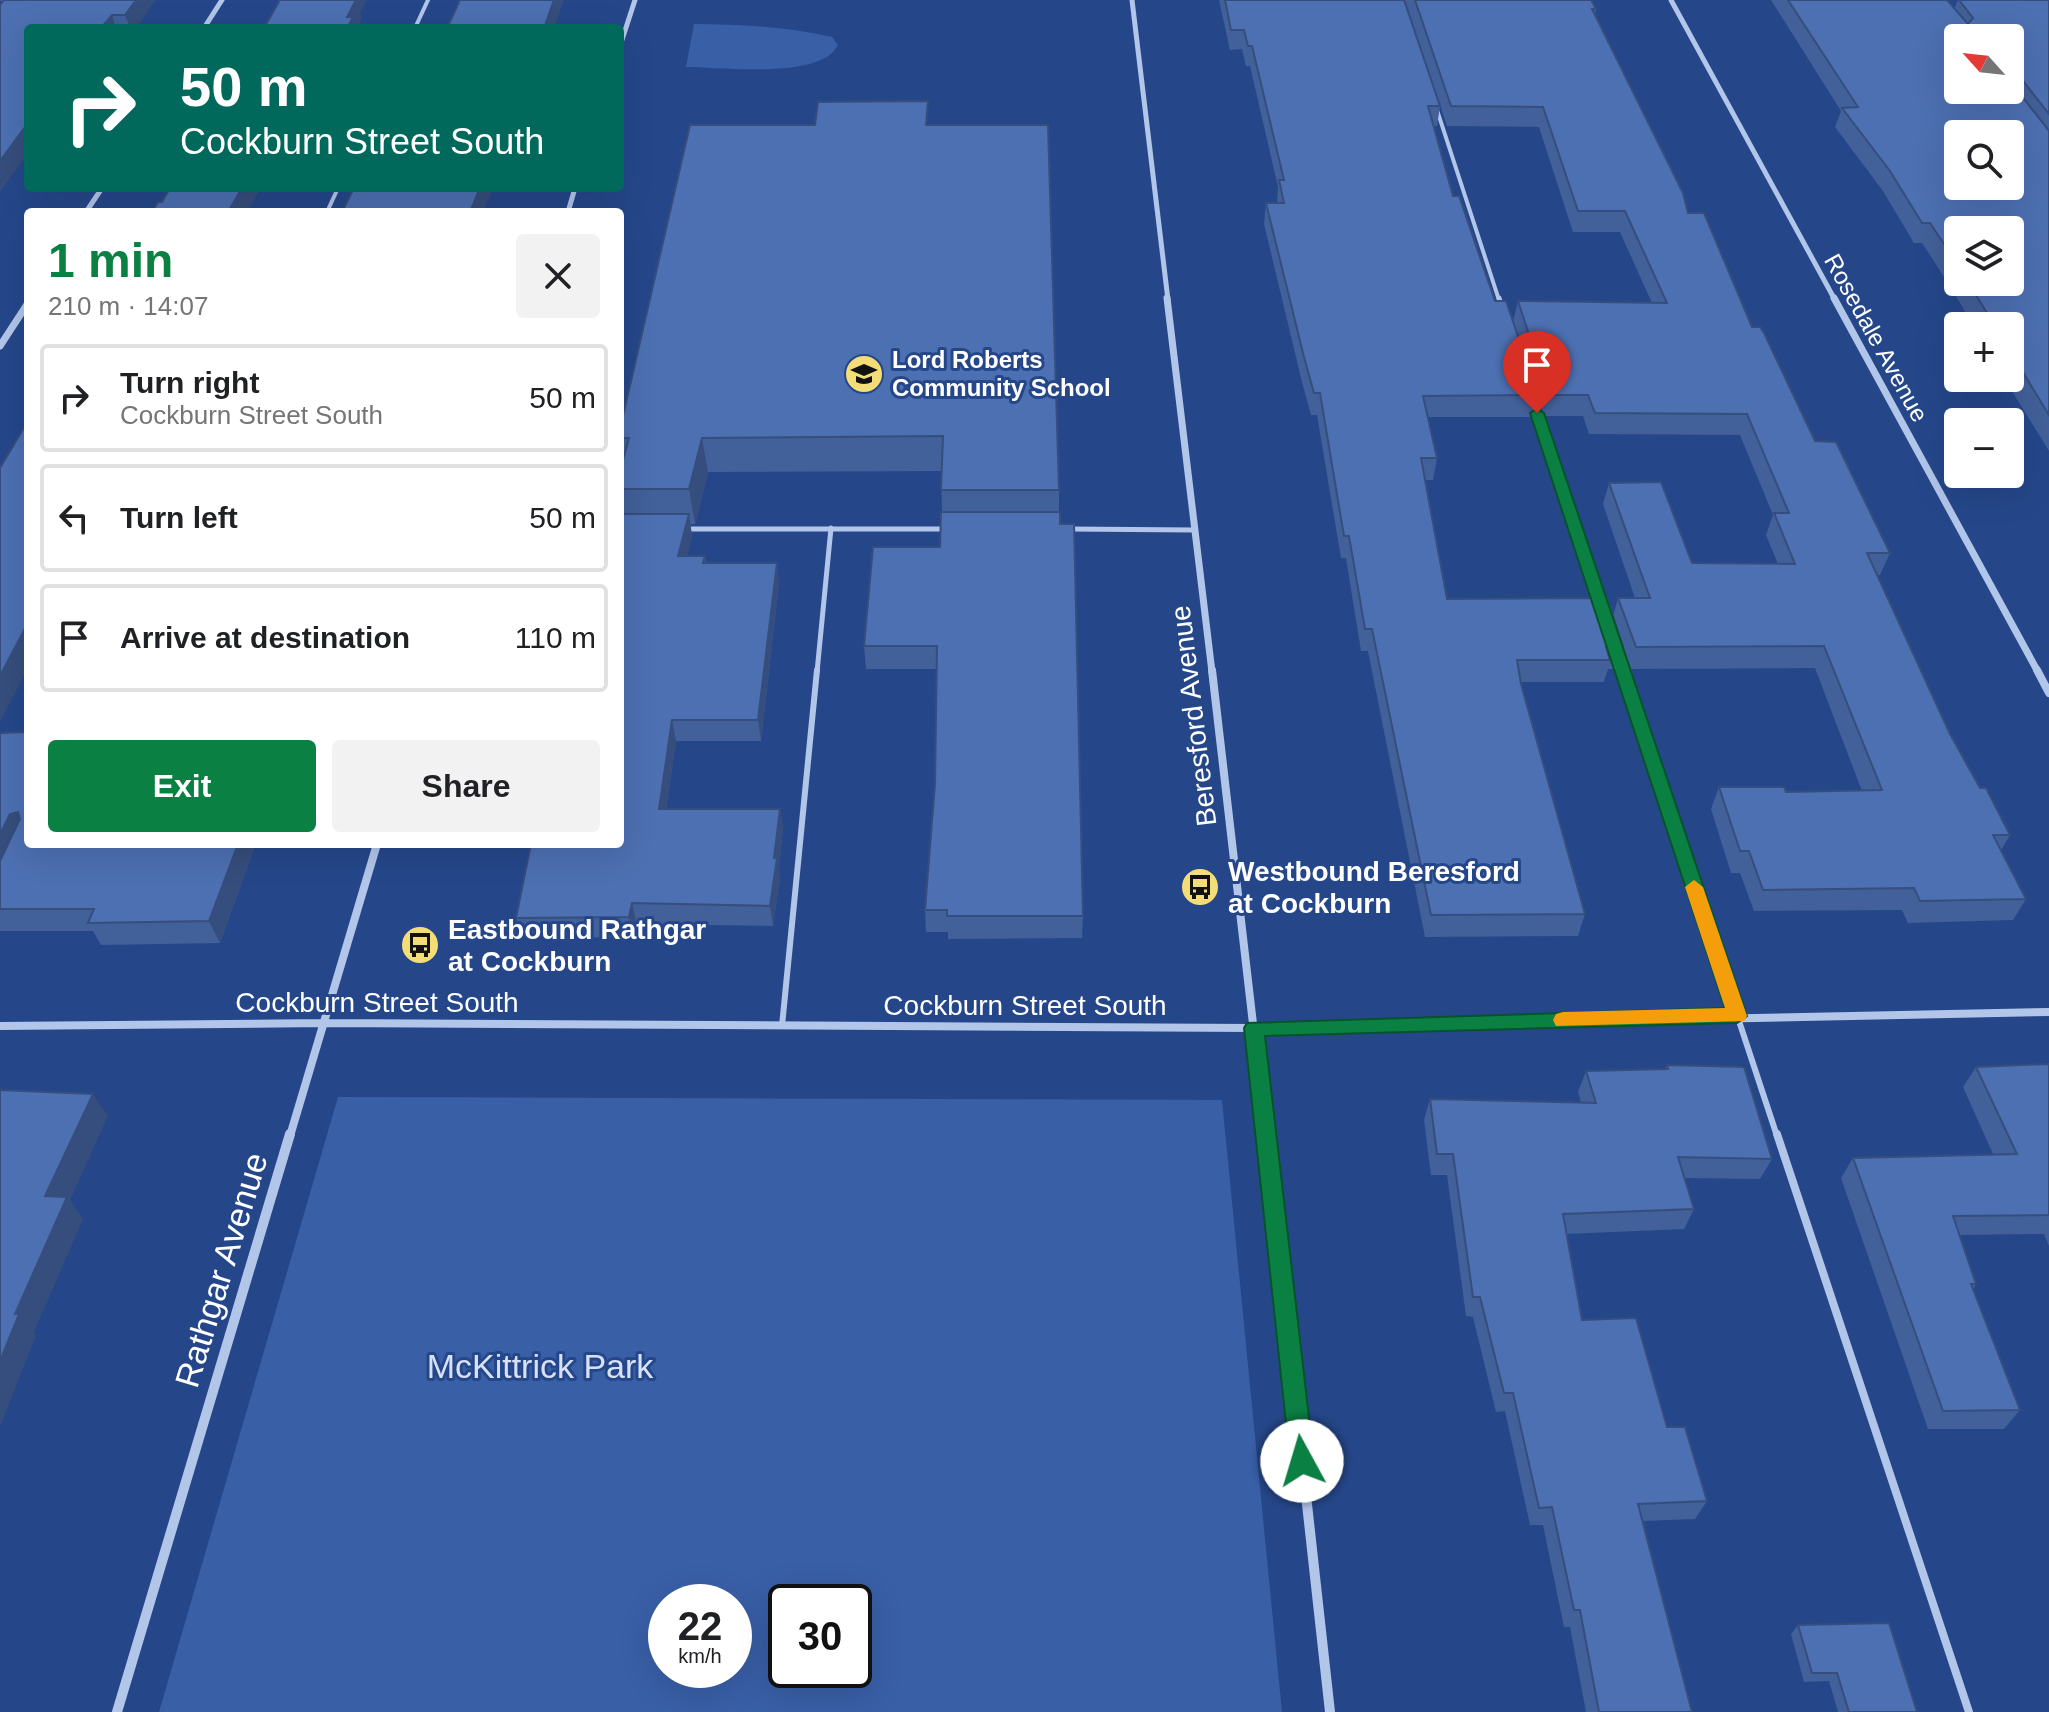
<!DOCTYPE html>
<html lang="en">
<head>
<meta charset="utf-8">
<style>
	:root { --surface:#fff; --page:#f2f2f2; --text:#202124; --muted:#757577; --line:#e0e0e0; --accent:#0b8043 }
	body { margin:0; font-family:Helvetica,sans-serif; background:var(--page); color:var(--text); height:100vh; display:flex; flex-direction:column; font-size:30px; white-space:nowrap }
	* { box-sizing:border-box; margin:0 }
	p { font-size:26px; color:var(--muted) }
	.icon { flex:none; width:44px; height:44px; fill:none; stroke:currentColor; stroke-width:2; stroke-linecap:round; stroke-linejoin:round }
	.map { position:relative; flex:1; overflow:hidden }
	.sheet { position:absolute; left:24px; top:208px; width:600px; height:640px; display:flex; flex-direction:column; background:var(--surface); border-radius:8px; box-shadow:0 8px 32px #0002 }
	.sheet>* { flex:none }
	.guide { position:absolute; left:24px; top:24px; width:600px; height:168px; border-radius:8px; box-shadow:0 8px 32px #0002; background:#00695c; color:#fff; overflow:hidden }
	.needle { width:52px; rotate:297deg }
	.tools { position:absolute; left:1944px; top:24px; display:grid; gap:16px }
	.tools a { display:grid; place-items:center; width:80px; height:80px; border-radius:8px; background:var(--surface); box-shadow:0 8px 32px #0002; font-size:40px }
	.speed { position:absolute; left:648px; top:1584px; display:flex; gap:16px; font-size:40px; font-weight:700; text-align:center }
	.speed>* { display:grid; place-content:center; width:104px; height:104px; border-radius:50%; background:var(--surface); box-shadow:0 8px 32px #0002; line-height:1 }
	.speed small { font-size:20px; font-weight:400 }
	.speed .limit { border:4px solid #111; border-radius:12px; background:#fff; color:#111 }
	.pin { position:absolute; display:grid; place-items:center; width:68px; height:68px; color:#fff; margin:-82px -34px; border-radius:50% 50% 50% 0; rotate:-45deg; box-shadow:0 0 8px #0007 }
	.pin .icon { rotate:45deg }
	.me { position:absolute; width:88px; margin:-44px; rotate:354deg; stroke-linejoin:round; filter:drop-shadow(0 0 6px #0008) }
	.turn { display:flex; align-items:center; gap:28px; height:168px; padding:0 24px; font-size:36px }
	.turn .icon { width:104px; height:104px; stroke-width:2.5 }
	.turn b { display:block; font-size:56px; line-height:68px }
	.round { display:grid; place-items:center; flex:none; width:84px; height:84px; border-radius:8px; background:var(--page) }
	.headline { display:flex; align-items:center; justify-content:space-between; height:136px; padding:0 24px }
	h1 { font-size:48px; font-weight:700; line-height:60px; color:var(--accent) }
	.primary-button { display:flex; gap:16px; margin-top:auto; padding:16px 24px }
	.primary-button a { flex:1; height:92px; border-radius:8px; background:var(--accent); color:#fff; font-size:32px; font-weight:700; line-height:92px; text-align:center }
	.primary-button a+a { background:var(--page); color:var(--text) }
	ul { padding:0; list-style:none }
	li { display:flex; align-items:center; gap:24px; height:108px; margin:0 16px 12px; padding:0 8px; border:4px solid var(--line); border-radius:8px }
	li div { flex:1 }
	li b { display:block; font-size:30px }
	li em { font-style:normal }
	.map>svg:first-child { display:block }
	.green { fill:#395fa7; fill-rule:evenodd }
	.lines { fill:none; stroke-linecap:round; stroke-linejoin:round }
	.service-far3 { stroke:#b2c6ea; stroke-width:4 }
	.service-far2 { stroke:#b2c6ea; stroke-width:5 }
	.service-far1 { stroke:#b2c6ea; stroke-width:6 }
	.service { stroke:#b2c6ea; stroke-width:8 }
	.minor-far3 { stroke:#b2c6ea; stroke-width:5 }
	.minor-far2 { stroke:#b2c6ea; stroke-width:7 }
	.minor-far1 { stroke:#b2c6ea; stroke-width:8 }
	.minor { stroke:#b2c6ea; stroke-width:10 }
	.wall { fill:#426099; fill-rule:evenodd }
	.shaded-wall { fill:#364e7d }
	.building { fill:#4d70b2; stroke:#364e7d; stroke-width:2; fill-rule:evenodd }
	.route { fill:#0b8043; stroke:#07532c; stroke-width:2 }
	.slow { fill:#f59e0b }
	.labels { text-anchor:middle; stroke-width:6; stroke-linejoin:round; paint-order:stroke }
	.far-street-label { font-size:24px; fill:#fff; stroke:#25478a }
	.far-poi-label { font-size:24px; font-weight:bold; fill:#fff; stroke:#25478a; text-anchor:start }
	.street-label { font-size:28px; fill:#fff; stroke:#25478a }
	.poi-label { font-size:28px; font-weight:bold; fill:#fff; stroke:#25478a; text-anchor:start }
	.near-street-label { font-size:34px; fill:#fff; stroke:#25478a }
	.near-park-label { font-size:34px; fill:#d7e2f8; stroke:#25478a }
</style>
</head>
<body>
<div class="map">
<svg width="2049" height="1712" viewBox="0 0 2049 1712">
	<rect width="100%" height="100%" fill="#25478a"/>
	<!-- green -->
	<path class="green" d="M694 24C741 24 787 27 832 37L838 45C821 80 722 67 686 67Z
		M338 1097 1222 1100 1282 1712H159ZM666 1602H734V1670H666ZM786 1602H854V1670H786Z"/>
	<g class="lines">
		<!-- service-far3 -->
		<path class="service-far3" d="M415 28 428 0
			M1437 110 1499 300
			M327 212 338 188"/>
		<!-- service-far2 -->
		<path class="service-far2" d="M1499 298 1502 308
			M1532 398 1601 604
			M684 529H948
			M1068 529 1195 530
			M1617 653 1623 672
			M817 672 831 528"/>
		<!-- service-far1 -->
		<path class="service-far1" d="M1623 670 1777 1136
			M782 1026 817 670"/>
		<!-- service -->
		<path class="service" d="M1777 1134 1969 1712"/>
		<!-- minor-far3 -->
		<path class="minor-far3" d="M1132 0 1168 300
			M1671 0 1835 300
			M204 28 222 0
			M620 46 635 0
			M86 212 102 188
			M568 212 575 188"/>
		<!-- minor-far2 -->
		<path class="minor-far2" d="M1167 298 1212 672
			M1834 298 2038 672
			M0 346 28 303"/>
		<!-- minor-far1 -->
		<path class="minor-far1" d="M1212 670 1266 1136
			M2037 670 2049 693
			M0 1026 325 1023 1254 1028 2049 1012
			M290 1136 377 844"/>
		<!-- minor -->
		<path class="minor" d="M1266 1134 1330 1712
			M117 1712 290 1134"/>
	</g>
	<!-- wall -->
	<path class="wall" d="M0 0H155L136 28H28Z
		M1219 0H1404L1440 106 1437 126H1434L1453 196 1495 301 1513 322 1518 301 1652 303 1620 232H1573L1539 127 1447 126 1405 0H1591L1596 9 1595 15 1688 213 1815 441 1890 553 1880 575H1877L1950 734 1980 788 2010 835 2001 850 2026 899 2013 920 1908 923 1902 910 1754 911 1740 873H1731L1711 809 1719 787 1786 792 1862 791 1815 668 1629 669 1622 650 1616 669H1608L1604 682H1520L1585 914 1578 936 1425 937 1368 651H1361L1346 558H1341L1317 415H1311L1301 378 1264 224 1266 203H1277L1278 187 1250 66H1246L1242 49 1230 50ZM1537 396 1544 416H1583L1589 434 1740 435 1773 515 1766 535 1778 564 1692 563 1609 483 1603 504 1635 598H1618L1613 616 1447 599 1425 480H1433L1437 458 1428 417H1533Z
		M1771 0H1947L1954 9 1958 0H2049V451L2004 378H2010V326H1974L1946 280 1922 243H1914L1883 191 1835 127 1841 111ZM2010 38V90H1958ZM1958 230 2010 282H1958Z
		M929 125 1059 490V512L1083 916 1082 938 948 939V932H926L925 910 935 784 937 669H866L864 646 940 547 942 512 941 471 708 472 695 524H690L692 535 687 556H705L706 563 779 583 761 741H676L666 809H780L783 829 779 866 780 878 773 926 637 924 634 937 522 938 516 918 620 844V471L622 462 620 450V429Z
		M0 733 28 844H260V846H255L220 943 101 945 93 931H0Z
		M2049 1064V1246L2044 1234 1960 1235 1976 1284 1973 1289 2020 1410 2004 1429H1928L1841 1178 1853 1158 1993 1154 1963 1087 1976 1067Z
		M1667 1065 1772 1159 1760 1179 1684 1178 1694 1209 1684 1229 1566 1234 1582 1320 1667 1427 1707 1501 1695 1519 1643 1521 1692 1712H1586L1570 1627H1564L1543 1525H1530L1505 1411 1496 1412 1473 1317 1466 1316 1447 1175H1431L1424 1120 1430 1099 1581 1102 1578 1092 1586 1071 1665 1069Z
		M1798 1625 1917 1712H1838L1829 1681 1804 1682 1791 1634Z"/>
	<!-- shaded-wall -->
	<path class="shaded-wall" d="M136 0H155L136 28H130L125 15Z
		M352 0H367L360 12 362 19 357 28H347V17Z
		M554 0H564L554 28H544Z
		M112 15 116 28H101Z
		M28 123V153L0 192V161Z
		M242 188H261L247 212H228Z
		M480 188H493L483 212H470Z
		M702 438 708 472 695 524 689 489Z
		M689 514 692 535 682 576 678 556Z
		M777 563 779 583 761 741 758 720Z
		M28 623V668L0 722V676Z
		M672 720 676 741 663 829 659 809Z
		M780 809 783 829 779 866 780 878 773 926 770 906 774 858Z
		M18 812 28 828 0 884V834L10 814Z
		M238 844H255V846L220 943 209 921Z
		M632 903 637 924 634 937 629 917Z
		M93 1094 108 1116 70 1200 83 1219 34 1332 36 1335 0 1427V1361L15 1314 45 1196Z"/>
	<!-- building -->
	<path class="building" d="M4 0H136L125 15H112L101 28H28V123L0 161V5Z
		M280 0H356L347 17H353L347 28H264Z
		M460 0H554L544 28H447Z
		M1225 0H1404L1440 106H1428L1453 196H1459L1495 301H1506L1538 395 1423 396 1437 458H1421L1447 599 1607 598 1623 647H1606L1610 660H1517L1521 684 1585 914 1431 915 1372 629H1365L1349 536H1344L1320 393H1314L1304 357 1266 203H1284L1279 180H1284L1252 46H1248L1244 30H1231Z
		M1415 0H1591L1596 9H1592L1683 193 1688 213H1704L1752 327H1760L1764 333 1815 441 1836 442 1890 553H1867L1950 734 1980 788H1986L2010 835H1993L2026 899 1920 901 1914 888 1763 890 1749 851H1740L1719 787H1784L1786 792 1882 790 1824 646 1636 647 1618 598H1650L1609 483 1661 482 1692 563 1795 564 1774 513H1789L1747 414 1595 413 1588 395H1549L1518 301 1667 303 1625 211H1578L1543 107 1451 106Z
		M1788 0H1947L1968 24 1973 18 1959 0H2049V114L2013 68 2010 67V38H1958V90H2010V81L2049 131V415L2010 351V326H1995L1968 282H2010V230H1958V265L1930 223H1922L1890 171 1842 108 1858 107ZM1958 134H2010V186H1958Z
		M928 101 926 125H1048L1059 490H941L943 436 702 438 689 489H620V471L629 438H620V429L690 125H815L818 102Z
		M170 188H242L228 212H152L158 202H162Z
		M354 188H480L470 212H342Z
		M28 421V623L0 676V468Z
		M941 512H1060V524H1074L1083 916H947V910H925L935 784 937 646H864L873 547H940Z
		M620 514H689L678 556H705L703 563H777L758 720H672L659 809H780L774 858H777L770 906 632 903 629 917 516 918 531 844H620Z
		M28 732V844H238L209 921 88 923 94 909H0V861L20 819 18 812 10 814 0 834V733Z
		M2049 1064V1215L1953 1216 1976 1284H1971L2020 1410 1943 1411 1853 1158 2017 1154 1976 1067Z
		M1667 1065 1744 1067 1772 1159 1678 1157 1694 1209 1563 1214 1582 1320 1636 1318 1667 1427H1685L1707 1501 1638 1504 1692 1712H1599L1580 1610H1574L1552 1507 1539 1508 1513 1393H1504L1480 1297H1473L1453 1154H1437L1430 1099 1596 1103 1586 1071 1668 1069Z
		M0 1090 93 1094 45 1196 67 1197 15 1314H19L0 1361Z
		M1889 1623 1917 1712H1849L1837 1673H1812L1798 1625Z"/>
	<!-- route -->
	<path class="route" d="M1537 409 1544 413 1747 1016 1737 1023 1265 1036 1314 1461 1311 1469 1302 1472 1294 1469 1290 1461 1244 1028 1247 1023 1725 1008 1530 413Z"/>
	<!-- slow -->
	<path class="slow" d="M1694 880 1703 887 1747 1016 1744 1021 1556 1026 1553 1020 1556 1014 1563 1012 1725 1008 1685 887Z"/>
	<!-- icons -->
	<defs>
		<symbol id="school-disc" viewBox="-11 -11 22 22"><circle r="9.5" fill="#f4dc76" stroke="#25478a"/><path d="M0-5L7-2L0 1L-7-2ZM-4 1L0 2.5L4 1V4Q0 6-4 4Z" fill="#111"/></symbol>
		<symbol id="bus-disc" viewBox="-11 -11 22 22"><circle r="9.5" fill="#f4dc76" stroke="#25478a"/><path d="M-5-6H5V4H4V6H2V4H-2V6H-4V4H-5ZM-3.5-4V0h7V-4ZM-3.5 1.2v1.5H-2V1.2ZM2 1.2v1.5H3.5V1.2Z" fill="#111"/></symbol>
	</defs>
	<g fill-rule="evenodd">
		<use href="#school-disc" x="842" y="352" width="44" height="44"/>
		<use href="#bus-disc" x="1178" y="865" width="44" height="44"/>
		<use href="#bus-disc" x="398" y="923" width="44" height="44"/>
	</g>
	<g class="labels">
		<!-- far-street labels -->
		<g class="far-street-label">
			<text transform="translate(1876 338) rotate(61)" y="8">Rosedale Avenue</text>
		</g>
		<!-- far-poi labels -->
		<g class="far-poi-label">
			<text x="892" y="368">Lord Roberts<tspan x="892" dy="28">Community School</tspan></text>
		</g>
		<!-- street labels -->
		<g class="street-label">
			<text transform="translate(1193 716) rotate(-97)" y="10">Beresford Avenue</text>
			<text x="377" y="1012">Cockburn Street South</text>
			<text x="1025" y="1015">Cockburn Street South</text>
		</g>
		<!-- poi labels -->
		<g class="poi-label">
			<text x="1228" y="881">Westbound Beresford<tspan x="1228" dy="32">at Cockburn</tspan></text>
			<text x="448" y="939">Eastbound Rathgar<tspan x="448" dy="32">at Cockburn</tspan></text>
		</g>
		<!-- near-street labels -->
		<g class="near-street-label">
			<text transform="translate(221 1270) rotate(-73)" y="12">Rathgar Avenue</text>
		</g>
		<!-- near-park labels -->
		<g class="near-park-label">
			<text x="540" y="1378">McKittrick Park</text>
		</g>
	</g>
</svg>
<div class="tools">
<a><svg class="needle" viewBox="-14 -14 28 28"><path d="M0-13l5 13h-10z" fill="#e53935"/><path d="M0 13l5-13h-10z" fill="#757577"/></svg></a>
<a><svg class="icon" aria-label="search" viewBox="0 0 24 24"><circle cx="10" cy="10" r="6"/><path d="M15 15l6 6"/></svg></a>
<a><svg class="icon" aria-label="layers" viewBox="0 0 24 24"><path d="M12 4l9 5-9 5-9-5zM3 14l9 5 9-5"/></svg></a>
<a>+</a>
<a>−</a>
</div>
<div class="speed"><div>22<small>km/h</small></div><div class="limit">30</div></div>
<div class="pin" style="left:1537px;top:413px;background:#d93025"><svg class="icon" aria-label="arrive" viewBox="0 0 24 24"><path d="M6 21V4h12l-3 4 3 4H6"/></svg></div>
<svg class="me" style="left:1302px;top:1461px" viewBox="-20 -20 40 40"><circle r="19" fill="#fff"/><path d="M0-13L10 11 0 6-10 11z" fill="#0b8043"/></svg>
<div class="guide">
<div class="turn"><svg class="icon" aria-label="right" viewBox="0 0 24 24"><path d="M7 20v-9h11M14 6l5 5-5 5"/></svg><div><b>50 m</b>Cockburn Street South</div></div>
</div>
<section class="sheet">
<div class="headline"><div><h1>1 min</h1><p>210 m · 14:07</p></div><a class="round"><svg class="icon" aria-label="close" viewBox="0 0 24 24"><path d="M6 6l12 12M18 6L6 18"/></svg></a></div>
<ul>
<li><svg class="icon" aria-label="right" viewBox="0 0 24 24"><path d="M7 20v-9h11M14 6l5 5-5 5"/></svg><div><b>Turn right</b><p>Cockburn Street South</p></div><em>50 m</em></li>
<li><svg class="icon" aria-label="left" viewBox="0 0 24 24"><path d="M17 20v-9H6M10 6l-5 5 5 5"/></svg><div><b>Turn left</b></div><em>50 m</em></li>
<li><svg class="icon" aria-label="arrive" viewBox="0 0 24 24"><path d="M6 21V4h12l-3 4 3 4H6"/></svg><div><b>Arrive at destination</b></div><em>110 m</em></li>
</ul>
<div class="primary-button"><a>Exit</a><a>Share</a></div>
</section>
</div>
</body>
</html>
